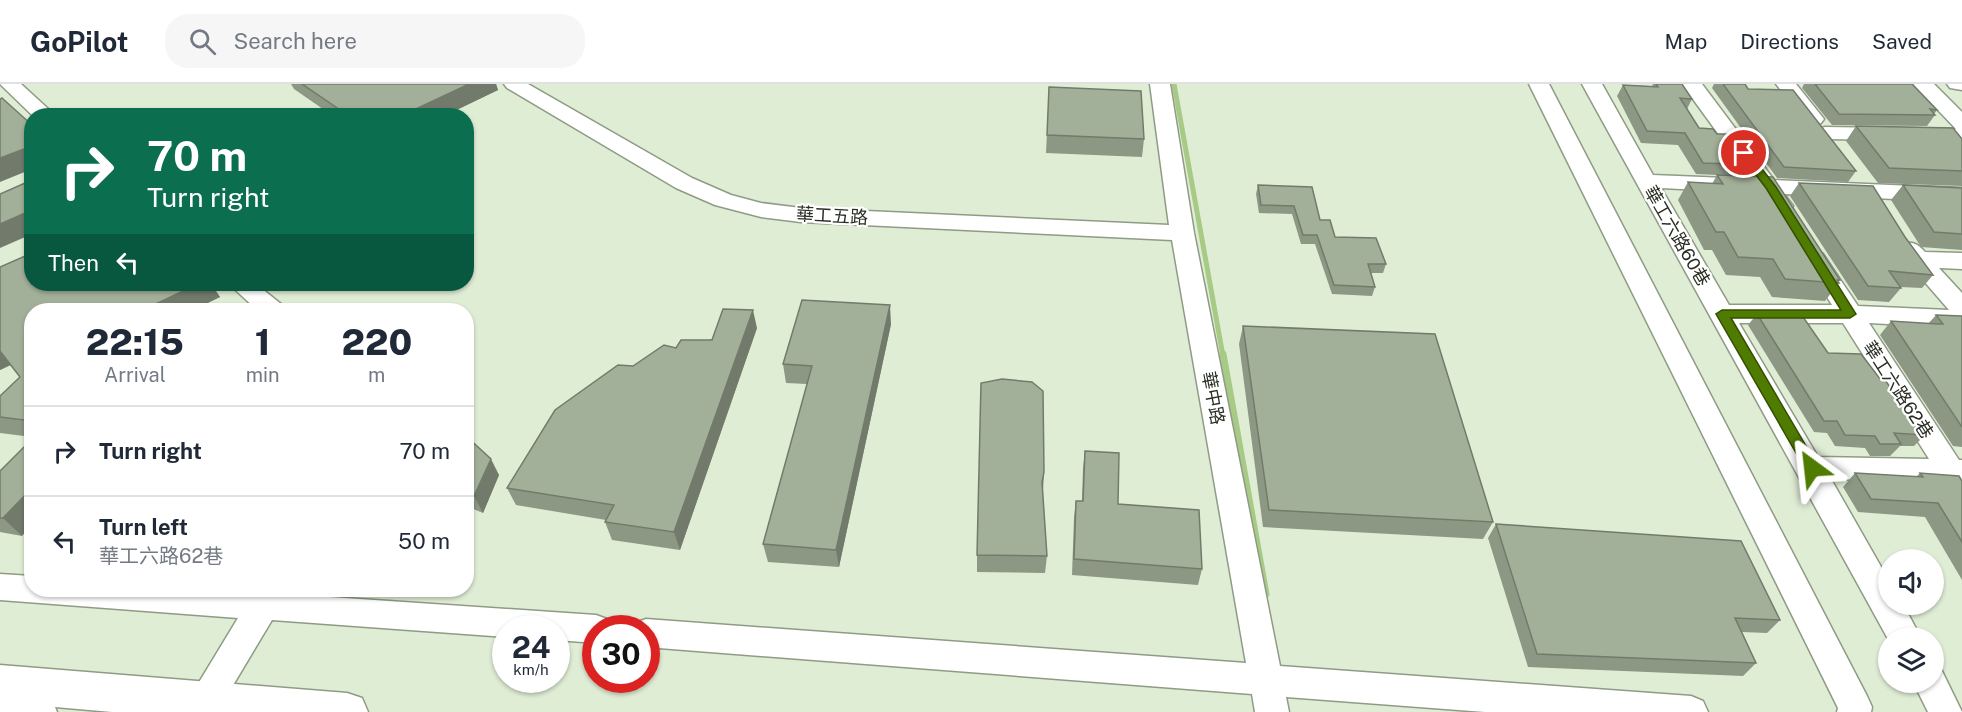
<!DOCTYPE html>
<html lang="en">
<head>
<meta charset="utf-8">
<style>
	:root { --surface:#fff; --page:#f6f6f7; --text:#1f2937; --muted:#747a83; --line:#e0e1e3 }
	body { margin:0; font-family:"Public Sans","Noto Sans TC",sans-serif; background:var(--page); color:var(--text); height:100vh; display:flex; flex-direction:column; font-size:22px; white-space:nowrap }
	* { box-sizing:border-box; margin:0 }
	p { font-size:20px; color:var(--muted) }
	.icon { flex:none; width:33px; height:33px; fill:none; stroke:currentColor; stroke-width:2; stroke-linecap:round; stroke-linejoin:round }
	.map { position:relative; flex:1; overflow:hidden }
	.drawer { position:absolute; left:24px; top:219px; width:450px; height:294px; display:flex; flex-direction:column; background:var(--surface); border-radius:24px; box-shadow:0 2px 4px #0004 }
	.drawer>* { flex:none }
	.guide { position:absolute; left:24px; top:24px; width:450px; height:183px; border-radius:24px; box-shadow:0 2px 4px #0004; background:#0b6e4f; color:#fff; overflow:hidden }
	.tools { position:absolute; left:1878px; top:465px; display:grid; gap:12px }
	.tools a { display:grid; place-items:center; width:66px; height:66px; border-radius:50%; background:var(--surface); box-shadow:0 2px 4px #0004; font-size:30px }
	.speed { position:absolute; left:492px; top:531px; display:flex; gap:12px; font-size:30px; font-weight:700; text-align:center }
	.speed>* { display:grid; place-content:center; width:78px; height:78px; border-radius:50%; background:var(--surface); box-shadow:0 2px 4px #0004; line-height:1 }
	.speed small { font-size:15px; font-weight:400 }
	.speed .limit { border:9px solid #d22; background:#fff; color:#111 }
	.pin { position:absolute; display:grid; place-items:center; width:51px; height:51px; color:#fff; margin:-26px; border:3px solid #fff; border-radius:50%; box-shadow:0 2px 6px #0007 }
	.me { position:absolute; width:66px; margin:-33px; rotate:330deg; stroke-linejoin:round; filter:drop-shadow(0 0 4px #0008) }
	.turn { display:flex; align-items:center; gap:21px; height:126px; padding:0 24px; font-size:27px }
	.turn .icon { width:78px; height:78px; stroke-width:2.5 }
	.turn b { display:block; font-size:42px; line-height:51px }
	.then { display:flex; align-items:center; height:57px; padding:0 24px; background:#0003; gap:12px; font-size:22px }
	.eta { display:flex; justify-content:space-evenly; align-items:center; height:102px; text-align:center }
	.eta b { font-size:36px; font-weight:800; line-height:42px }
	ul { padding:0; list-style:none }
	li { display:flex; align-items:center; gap:18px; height:90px; padding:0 24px; border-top:2px solid var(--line) }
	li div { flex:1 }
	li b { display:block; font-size:22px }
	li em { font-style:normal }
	header { display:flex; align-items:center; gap:36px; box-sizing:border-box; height:84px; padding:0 30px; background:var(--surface); border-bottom:2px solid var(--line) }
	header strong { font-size:28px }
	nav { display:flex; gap:33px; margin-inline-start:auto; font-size:21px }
	.search { width:420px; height:54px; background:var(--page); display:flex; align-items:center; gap:15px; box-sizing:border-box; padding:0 21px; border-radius:24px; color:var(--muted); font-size:22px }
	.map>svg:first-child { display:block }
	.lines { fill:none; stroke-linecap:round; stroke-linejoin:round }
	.stream-far1 { stroke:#a7ca86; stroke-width:5 }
	.stream { stroke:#a7ca86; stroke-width:7 }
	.minor-casing { stroke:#8f9b85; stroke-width:3 }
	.major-casing { stroke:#8f9b85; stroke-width:3 }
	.minor { fill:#fff; fill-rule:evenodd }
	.major { fill:#fff; fill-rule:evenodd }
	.wall { fill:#8c9784 }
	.shaded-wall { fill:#727b6b }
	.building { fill:#a3b099; stroke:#727b6b; stroke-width:1.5 }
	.route { fill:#4e7b00; stroke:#335000; stroke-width:1.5 }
	.labels { text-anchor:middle; stroke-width:4.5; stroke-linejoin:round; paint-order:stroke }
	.street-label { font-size:18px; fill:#292e24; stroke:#fff }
</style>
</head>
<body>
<header>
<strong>GoPilot</strong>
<div class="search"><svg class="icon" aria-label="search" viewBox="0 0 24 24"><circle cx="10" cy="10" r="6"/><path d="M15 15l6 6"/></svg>Search here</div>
<nav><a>Map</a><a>Directions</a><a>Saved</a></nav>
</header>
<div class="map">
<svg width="1962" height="628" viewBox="0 0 1962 628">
	<rect width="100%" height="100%" fill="#e0edd5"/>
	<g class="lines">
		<!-- stream-far1 -->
		<path class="stream-far1" d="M1174 0 1223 272"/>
		<!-- stream -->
		<path class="stream" d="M1223 270 1266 510"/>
		<defs>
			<path id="minor" d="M0 0H21L56 32H33Z
				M504 0H528L692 94 731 111 761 119 801 124 1169 141 1150 0H1170L1194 149 1280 582 1691 612 1703 617 1708 628H1485L1286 613 1289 628H1255L1252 610 646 563V544H632L635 539 646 535 1246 579 1172 156 801 138 761 133 715 121 676 104 507 4Z
				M1529 0H1549L1867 612 1872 623 1871 628H1837L1838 624Z
				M1582 0H1602L1653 91 1751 95 1682 0H1702L1774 96 1962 104V118L1784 110 1793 122 1790 127C1774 131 1770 121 1761 109L1661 104 1729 221H1832L1803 175 1807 170 1815 167 1823 170 1858 222 1949 226 1910 181 1907 180 1897 165 1901 160C1912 157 1917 159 1925 168L1962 169V185L1939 184 1962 209V244L1869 239 1959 376H1962V415L1952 412 1943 398 1831 395 1888 495V520H1903L1921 554 1888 555ZM1739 239H1843L1929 375 1818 373Z
				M1776 0H1796L1824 35 1821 39 1814 41 1807 39Z
				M1913 0H1934L1962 28V57L1825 55 1818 53 1815 49 1818 45 1825 43 1956 45Z
				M1947 0H1962V6L1950 4Z
				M229 200H256L281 220 284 226H257Z
				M0 490 32 492V506L255 507 256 506H285L286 510 596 531 607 535 612 544H596V559L556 556V544H506V553L272 536 217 628H181L238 534 0 516Z
				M1934 584 1942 587 1962 628H1928L1913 598H1934Z"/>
			<path id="major" d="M0 581 347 609 362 614 368 628H112L55 623 57 628H0Z"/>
		</defs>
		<!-- minor casing -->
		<use href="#minor" class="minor-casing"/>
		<!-- major casing -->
		<use href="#major" class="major-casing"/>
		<!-- minor -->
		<use href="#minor" class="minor"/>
		<!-- major -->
		<use href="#major" class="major"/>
	</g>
	<!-- wall -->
	<path class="wall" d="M291 0H496L498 6 444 32H333L294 5Z
		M1653 0H1682L1692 15 1687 25 1699 44 1717 50 1756 81 1749 92 1840 196 1838 198 1839 199 1825 217 1772 213 1760 193 1726 191 1712 166H1704L1678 116 1688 98 1712 100 1717 91 1696 90 1678 61 1641 59 1617 12 1623 1 1652 2Z
		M1714 0H1745L1748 5 1856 87 1848 98 1777 94 1712 4Z
		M1804 0H1912L1937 26 1934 30 1935 31 1927 42 1832 41 1802 4Z
		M1049 3 1144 55 1142 73 1046 69Z
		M1856 42 1962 55V102L1878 99 1846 57Z
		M1799 99 1905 153 1933 191 1922 204 1900 203 1901 204 1889 218 1858 216 1790 112Z
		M1258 101 1320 136 1335 153 1386 180 1383 189H1371L1375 203 1372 212 1332 210 1315 160H1301L1292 130 1259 129 1256 110Z
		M1903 101 1962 104V166L1921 163 1891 116Z
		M0 183 32 200H211L220 213 193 226H32V353L0 349V312L20 293 11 281 0 286Z
		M1757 230 1828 269 1925 351 1914 362H1900L1890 372H1870L1865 364 1835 362 1827 349 1814 348 1748 241Z
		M1936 231 1962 232V363L1953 362 1880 251 1891 237 1928 240Z
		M891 240 839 483 768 478 763 460 807 300 786 299 783 280Z
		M1243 242 1493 438 1483 455 1263 443 1239 260Z
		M757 244 680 466 612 456 605 438 606 436 516 421 507 404 633 282 676 264Z
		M466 352 499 391 483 429 466 422Z
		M1085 367 1118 420 1202 485 1198 501 1072 491 1074 433 1076 417H1082L1083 384Z
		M0 387 22 452 0 448Z
		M1855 389 1916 393 1920 389 1962 397V496L1925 433 1858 428 1843 403Z
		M1043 406 1042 409 1047 472 1045 489 977 488V471Z
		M1496 440 1780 536 1767 549 1742 548 1756 579 1743 592 1528 583 1488 454Z"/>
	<!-- shaded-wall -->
	<path class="shaded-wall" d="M469 0H496L498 6 444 32H401Z
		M32 62V85L0 98V74Z
		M32 126V150L0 164V140Z
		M198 200H211L220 213 193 226H143Z
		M890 221 891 240 839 483 836 466Z
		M753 226 757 244 680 466 674 448Z
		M0 266 12 280 0 286Z
		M491 375 499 391 483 429 474 412Z
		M1044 388 1043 406 1040 416 1042 398Z
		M32 404V441L22 452 3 434Z"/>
	<!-- building -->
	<path class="building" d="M302 0H469L401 32H349Z
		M1656 0H1682L1692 15 1680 14 1699 44 1713 45 1717 50H1733L1756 81 1703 79 1685 49 1647 47 1623 1 1658 3Z
		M1723 0H1745L1748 5 1793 6 1856 87 1784 83Z
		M1815 0H1912L1937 26 1930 25 1935 31 1839 30Z
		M1049 3 1141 7 1144 55 1047 51Z
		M2 14 32 41V62L0 74V15Z
		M1856 42 1953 44 1962 55V87L1889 84Z
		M1717 91 1773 93 1840 196H1837L1839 199 1785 195 1773 175 1738 173 1724 148H1716L1688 98 1723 100Z
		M32 96V126L0 140V110Z
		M1799 99 1873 102 1905 153 1933 191 1889 187 1901 204 1868 202Z
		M1258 101 1312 103 1320 136H1330L1335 153 1376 154 1386 180H1368L1375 203 1334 201 1317 151H1303L1294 122 1261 121Z
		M1903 101 1962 104V150L1934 148Z
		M32 169V200H198L143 226H32V337L0 333V312L20 293 0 267V183Z
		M802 216 890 221 836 466 763 460 812 282 783 280Z
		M723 225 753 226 674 448 605 438 614 421 507 404 555 326 618 281 633 282 664 261 676 264 681 256H712Z
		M1757 230H1801L1828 269 1861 270 1881 296H1885L1925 351 1894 349 1901 360H1880L1875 352 1845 351 1837 337H1824Z
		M1936 231 1962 232V343L1891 237 1938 240H1943Z
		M1243 242 1435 250 1493 438 1269 426Z
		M1002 295 1032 298 1043 307 1044 388 1042 398 1047 472 977 471 981 299Z
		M466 352 491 375 474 412 466 410Z
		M32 355V404L3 434H0V387Z
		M1085 367 1119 369 1118 420 1199 426 1202 485 1074 475 1076 417H1083Z
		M1855 389 1923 393 1920 389 1959 392 1962 397V458L1938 419 1871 415Z
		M1496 440 1741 457 1780 536 1735 534 1756 579 1537 570Z"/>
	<!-- route -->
	<path class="route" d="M1744 66 1748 67 1776 103 1856 230 1850 234H1731L1819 384 1817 388H1807L1716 230 1722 226H1841L1766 104 1739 69Z"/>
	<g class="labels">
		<!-- street labels -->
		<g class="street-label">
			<text transform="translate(832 132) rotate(3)" y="6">華工五路</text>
			<text transform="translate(1677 152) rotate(60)" y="6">華工六路60巷</text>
			<text transform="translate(1898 306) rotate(57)" y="6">華工六路62巷</text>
			<text transform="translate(1213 314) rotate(79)" y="6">華中路</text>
		</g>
	</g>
</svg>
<div class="tools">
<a><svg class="icon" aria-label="sound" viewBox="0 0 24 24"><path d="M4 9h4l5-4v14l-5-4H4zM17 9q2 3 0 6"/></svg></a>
<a><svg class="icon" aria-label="layers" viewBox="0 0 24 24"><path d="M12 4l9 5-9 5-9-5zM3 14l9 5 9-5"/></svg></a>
</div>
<div class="speed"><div>24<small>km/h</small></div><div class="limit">30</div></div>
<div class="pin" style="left:1744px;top:69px;background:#d93025"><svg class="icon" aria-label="arrive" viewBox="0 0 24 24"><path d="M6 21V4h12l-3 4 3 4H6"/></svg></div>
<svg class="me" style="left:1812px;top:384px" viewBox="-20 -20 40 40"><path d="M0-17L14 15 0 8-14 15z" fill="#4e7b00" stroke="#fff" stroke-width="4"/></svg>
<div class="guide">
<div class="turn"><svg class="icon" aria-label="right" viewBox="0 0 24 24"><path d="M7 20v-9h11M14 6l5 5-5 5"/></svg><div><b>70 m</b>Turn right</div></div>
<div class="then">Then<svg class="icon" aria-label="left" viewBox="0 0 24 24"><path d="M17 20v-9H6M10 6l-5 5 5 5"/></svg></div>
</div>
<section class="drawer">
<div class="eta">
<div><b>22:15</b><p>Arrival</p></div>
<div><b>1</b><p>min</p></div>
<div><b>220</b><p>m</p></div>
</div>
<ul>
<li><svg class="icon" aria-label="right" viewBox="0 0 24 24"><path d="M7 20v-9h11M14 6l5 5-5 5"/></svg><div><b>Turn right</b></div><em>70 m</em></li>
<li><svg class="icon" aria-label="left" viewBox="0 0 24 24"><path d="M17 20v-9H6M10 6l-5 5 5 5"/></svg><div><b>Turn left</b><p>華工六路62巷</p></div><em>50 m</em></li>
</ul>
</section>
</div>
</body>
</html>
